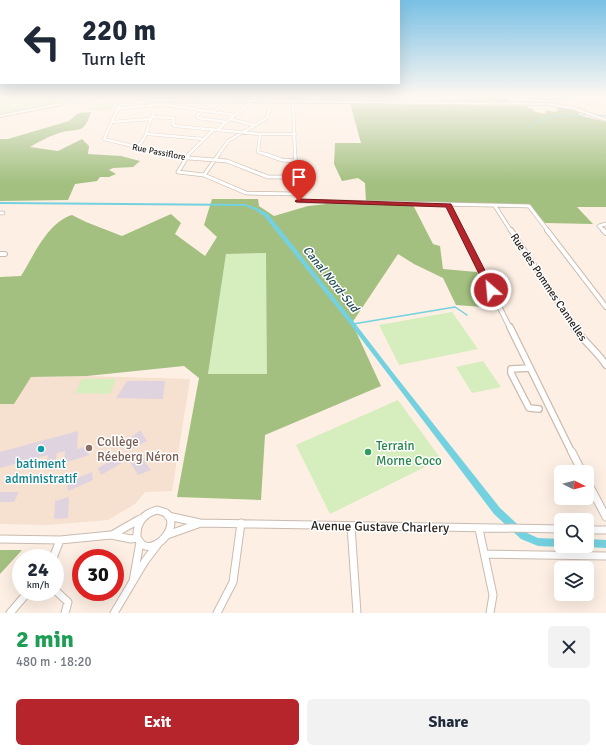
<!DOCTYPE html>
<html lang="en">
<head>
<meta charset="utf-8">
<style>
	:root { --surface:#fff; --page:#f2f2f3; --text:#1f2937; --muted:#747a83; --accent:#b6252c }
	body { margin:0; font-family:Signika,sans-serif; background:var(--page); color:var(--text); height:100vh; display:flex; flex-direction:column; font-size:15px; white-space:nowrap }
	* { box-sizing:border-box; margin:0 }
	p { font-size:13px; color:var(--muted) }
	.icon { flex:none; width:22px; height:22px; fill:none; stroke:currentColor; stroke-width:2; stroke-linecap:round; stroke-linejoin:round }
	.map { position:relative; height:613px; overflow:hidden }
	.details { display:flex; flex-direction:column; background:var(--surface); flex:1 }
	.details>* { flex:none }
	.banner { position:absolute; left:0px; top:0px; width:400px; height:84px; box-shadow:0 4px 16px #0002; background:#fff; color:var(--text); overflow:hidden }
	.needle { width:26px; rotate:96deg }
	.buttons { position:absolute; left:554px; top:465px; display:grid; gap:8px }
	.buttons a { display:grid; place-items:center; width:40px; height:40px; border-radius:6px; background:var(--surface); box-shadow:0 4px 16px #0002; font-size:20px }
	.speed { position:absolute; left:12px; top:549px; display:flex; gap:8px; font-size:20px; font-weight:700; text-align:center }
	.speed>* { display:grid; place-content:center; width:52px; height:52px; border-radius:50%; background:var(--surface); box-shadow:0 4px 16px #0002; line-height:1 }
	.speed small { font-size:10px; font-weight:400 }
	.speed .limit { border:6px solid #d22; background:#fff; color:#111 }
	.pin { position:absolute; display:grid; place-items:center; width:34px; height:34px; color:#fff; margin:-41px -17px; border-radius:50% 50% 50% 0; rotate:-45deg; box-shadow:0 0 4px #0007 }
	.pin .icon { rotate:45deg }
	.me { position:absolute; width:44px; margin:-22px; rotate:333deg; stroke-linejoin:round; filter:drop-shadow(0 0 3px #0008) }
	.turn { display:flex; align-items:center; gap:14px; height:84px; padding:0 16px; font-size:18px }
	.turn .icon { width:52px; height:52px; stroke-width:2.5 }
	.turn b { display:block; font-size:28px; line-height:34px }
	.round { display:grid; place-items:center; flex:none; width:42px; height:42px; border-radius:6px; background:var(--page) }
	.headline { display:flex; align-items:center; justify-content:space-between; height:68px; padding:0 16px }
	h1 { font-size:24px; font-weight:800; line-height:30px; color:#1e9e55 }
	.action { display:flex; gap:8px; margin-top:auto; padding:8px 16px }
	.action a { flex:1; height:46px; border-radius:6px; background:var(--accent); color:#fff; font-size:16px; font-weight:800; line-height:46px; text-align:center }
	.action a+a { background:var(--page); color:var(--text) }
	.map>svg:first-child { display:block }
	.built { fill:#f6e0d0 }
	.green { fill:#d6edbd }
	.forest { fill:#a3c081; fill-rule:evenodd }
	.water { fill:#74d1e0 }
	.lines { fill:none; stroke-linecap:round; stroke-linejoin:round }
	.stream-far1 { stroke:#74d1e0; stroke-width:1 }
	.stream { stroke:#74d1e0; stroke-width:1.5 }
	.canal { fill:#74d1e0; fill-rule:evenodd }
	.building { fill:#dfd3df }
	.street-far4-casing { stroke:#c9bbb0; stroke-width:3.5 }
	.street-far3-casing { stroke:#c9bbb0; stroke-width:4.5 }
	.street-far2-casing { stroke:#c9bbb0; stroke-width:6 }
	.street-far1-casing { stroke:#c9bbb0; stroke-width:8 }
	.street-casing { stroke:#c9bbb0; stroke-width:9 }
	.secondary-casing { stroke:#c9bbb0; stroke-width:2 }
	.primary-casing { stroke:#c9bbb0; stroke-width:2 }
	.street-far4 { stroke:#fff; stroke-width:2.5 }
	.street-far3 { stroke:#fff; stroke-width:3 }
	.street-far2 { stroke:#fff; stroke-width:4 }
	.street-far1 { stroke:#fff; stroke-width:5.5 }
	.street { stroke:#fff; stroke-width:7 }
	.secondary { fill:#fff; fill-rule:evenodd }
	.primary { fill:#fff; fill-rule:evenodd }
	.route { fill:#b6252c; stroke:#76181d }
	.education-dot { fill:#8d6e63; stroke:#fff; stroke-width:1.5 }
	.culture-dot { fill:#0f9aa8; stroke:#fff; stroke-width:1.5 }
	.leisure-dot { fill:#2e9e5b; stroke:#fff; stroke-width:1.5 }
	.labels { text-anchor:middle; stroke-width:3; stroke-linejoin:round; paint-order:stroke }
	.far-street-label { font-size:9px; fill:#29231f; stroke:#fff }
	.street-label { font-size:11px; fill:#29231f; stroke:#fff }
	.water-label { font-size:12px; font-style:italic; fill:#214c53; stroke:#fff }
	.near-education-label { font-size:13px; fill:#785e54; stroke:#fff; text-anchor:start }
	.near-leisure-label { font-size:13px; fill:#27864d; stroke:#fff; text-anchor:start }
	.near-culture-label { font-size:13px; fill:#0d838f; stroke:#fff }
	.near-street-label { font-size:13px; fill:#29231f; stroke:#fff }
</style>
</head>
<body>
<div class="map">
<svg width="606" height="613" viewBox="0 0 606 613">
	<rect width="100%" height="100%" fill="#fdefe3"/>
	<!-- built -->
	<path class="built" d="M87 376 190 379 172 491 145 492 135 504 108 520 48 525 0 524V404H14L30 377Z"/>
	<!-- green -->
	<path class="green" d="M0 96H76L74 100 0 114Z
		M93 104H116L109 111 85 110Z
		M267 253V374H208L226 254Z
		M452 312 478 349 399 365 379 325Z
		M483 361 501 387 472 393 456 367Z
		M82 379H116L110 394 75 393Z
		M398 400 441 459 330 514 296 445Z"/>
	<!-- forest -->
	<path class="forest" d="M270 96H319L292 100H268Z
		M466 96H501L514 103H469L461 98Z
		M350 103 529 106 527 108 534 109 532 111 545 114 547 110 554 112 558 111 556 107 576 110 580 113 578 115 606 122V207H577L593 224 545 223 530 206 412 203 433 244 440 246 443 269 477 272 496 308 456 305 443 278 414 264 398 254 352 323 381 386 265 435 261 500 177 497 199 378 184 366 87 376 31 377 14 404H0V277L21 276C34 255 48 222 72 215L86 222 122 236 171 214 181 223 175 234 205 256 217 237 204 225 212 199H258L259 206 274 216 308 206 336 203 366 202 365 183 358 178 342 181 334 164 335 143H361ZM266 253 267 374H208L226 254Z
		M91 112C84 134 80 128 63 132 51 135 40 141 30 147L58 151 82 139 89 146 88 154 121 156 140 161 133 167 113 168 109 170 116 174 109 177H100L97 181 75 184 68 200 0 201V139H8L69 121 78 113Z
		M0 550H22L0 574Z"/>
	<!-- water -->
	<path class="water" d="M529 96H568L575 99 540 100Z"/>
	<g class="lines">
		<!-- stream-far1 -->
		<path class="stream-far1" d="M592 114 606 116
			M529 127C546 114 565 116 585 115"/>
		<!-- stream -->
		<path class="stream" d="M353 324 455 307 467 315"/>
		<!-- canal -->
		<path class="canal" d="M0 202 245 204 257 208 268 214 354 322 394 374 500 508 527 533 538 538 561 539V546H564L561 547 538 546 521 539 494 514 350 324 264 216 255 210 245 206 0 204Z
			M587 539 606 540V548L587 547 584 546H587Z"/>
	</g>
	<!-- building -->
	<path class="building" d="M127 381H165L163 399 116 398Z
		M140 430 147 441 128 451 122 445Z
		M78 431 77 449 87 446 89 455 64 463 65 451 57 453 55 465 46 467 48 455 0 468V452Z
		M122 454 125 461 101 475 98 468Z
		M140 455 151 470 138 475 130 462Z
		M92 472 93 480 68 491 67 482Z
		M0 492H19L14 502H0Z
		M69 497 68 518 54 519 55 501Z"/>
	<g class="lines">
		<defs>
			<path id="street-far4" d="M140 97 128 100 119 106 104 139 169 155
				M293 101 295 155
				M117 109 161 104 234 115
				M202 111 197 116 198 118 226 122
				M213 112 227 101
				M152 117 174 118 173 125 175 126 260 134H295
				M230 119 254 125
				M112 122 150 119
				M217 130 252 101
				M148 134 203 139
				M260 134 258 152 268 155
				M135 148C151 136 144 128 154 114L148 100
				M188 155 213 130
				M218 155 228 141 267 118 272 101"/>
			<path id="street-far3" d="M165 154 176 157 227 161 268 177H296
				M189 154 178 172 204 175 246 193 297 194
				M265 154 282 160 296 161
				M295 154 297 194 299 201 529 206 548 231
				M204 175 219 154
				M449 205 462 231
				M495 206 511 231
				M0 213H3
				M604 231 599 226 606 224"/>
			<path id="street-far2" d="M461 230 510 328
				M511 230 575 328
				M547 230 606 307
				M603 230 606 233
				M0 254H5"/>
			<path id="street-far1" d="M510 327 572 453
				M574 327C583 341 597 351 606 365
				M530 368 511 369V373L529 408 539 409"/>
			<path id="street" d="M572 452 582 472
				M587 481 606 517
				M157 510C160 511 164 512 166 513 181 524 158 553 143 545 141 544 139 540 137 538 136 523 143 514 157 510Z
				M168 516 200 523 561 529
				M351 526 357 613
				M479 529 493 595 490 613
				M587 530H606
				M112 535 140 519
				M167 535 198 524
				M0 539 60 540 111 535 131 539 137 538
				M485 554 606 556
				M53 558 60 540
				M133 581 140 542
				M55 590 68 602 65 613
				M10 613 28 592
				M114 613 145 561 158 544
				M217 613 233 582 241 523"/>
			<path id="secondary" d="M78 96H81L78 102H76Z
				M138 96H142L148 99 546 103 574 107 606 119V121L572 109 546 105 148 101Z"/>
			<path id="primary" d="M96 96H105L0 117V115Z"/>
		</defs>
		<!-- street-far4 casing -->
		<use href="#street-far4" class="street-far4-casing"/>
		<!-- street-far3 casing -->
		<use href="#street-far3" class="street-far3-casing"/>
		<!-- street-far2 casing -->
		<use href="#street-far2" class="street-far2-casing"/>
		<!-- street-far1 casing -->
		<use href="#street-far1" class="street-far1-casing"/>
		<!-- street casing -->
		<use href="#street" class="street-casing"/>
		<!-- secondary casing -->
		<use href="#secondary" class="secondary-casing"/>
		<!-- primary casing -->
		<use href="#primary" class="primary-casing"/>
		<!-- street-far4 -->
		<use href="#street-far4" class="street-far4"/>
		<!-- street-far3 -->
		<use href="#street-far3" class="street-far3"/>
		<!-- street-far2 -->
		<use href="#street-far2" class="street-far2"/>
		<!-- street-far1 -->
		<use href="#street-far1" class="street-far1"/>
		<!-- street -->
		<use href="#street" class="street"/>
		<!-- secondary -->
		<use href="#secondary" class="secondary"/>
		<!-- primary -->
		<use href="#primary" class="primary"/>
	</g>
	<!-- sky -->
	<linearGradient id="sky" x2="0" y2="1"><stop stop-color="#79c0e5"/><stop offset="0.53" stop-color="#fef8f2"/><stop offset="1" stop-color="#fef8f2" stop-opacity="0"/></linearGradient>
	<rect width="606" height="182" fill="url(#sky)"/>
	<!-- route -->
	<path class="route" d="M299 199 451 204 495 290 491 293 487 290 446 207 296 202 295 201Z"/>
	<!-- markers -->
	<circle class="education-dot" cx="89" cy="448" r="4"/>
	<circle class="culture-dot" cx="41" cy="449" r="4"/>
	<circle class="leisure-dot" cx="368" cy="452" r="4"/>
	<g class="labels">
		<!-- far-street labels -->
		<g class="far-street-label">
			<text transform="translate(159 152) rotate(11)" y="3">Rue Passiflore</text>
		</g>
		<!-- street labels -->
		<g class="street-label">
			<text transform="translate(549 287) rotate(56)" y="4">Rue des Pommes Cannelles</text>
		</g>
		<!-- water labels -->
		<g class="water-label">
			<text transform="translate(331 279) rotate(51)" y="4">Canal Nord-Sud</text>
		</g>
		<!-- near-education labels -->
		<g class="near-education-label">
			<text x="97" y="446">Collège<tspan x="97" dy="15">Réeberg Néron</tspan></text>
		</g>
		<!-- near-leisure labels -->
		<g class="near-leisure-label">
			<text x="376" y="450">Terrain<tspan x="376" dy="15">Morne Coco</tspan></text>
		</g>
		<!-- near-culture labels -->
		<g class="near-culture-label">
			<text x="41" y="468">batiment<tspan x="41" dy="15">administratif</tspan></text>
		</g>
		<!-- near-street labels -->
		<g class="near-street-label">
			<text transform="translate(380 526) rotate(1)" y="5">Avenue Gustave Charlery</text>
		</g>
	</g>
</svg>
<div class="buttons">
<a><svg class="needle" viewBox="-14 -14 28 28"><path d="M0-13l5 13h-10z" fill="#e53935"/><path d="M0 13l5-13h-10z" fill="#747a83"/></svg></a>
<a><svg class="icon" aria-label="search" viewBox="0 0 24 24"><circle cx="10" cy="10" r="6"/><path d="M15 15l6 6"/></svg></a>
<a><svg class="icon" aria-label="layers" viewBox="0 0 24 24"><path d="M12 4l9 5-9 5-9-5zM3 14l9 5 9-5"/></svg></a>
</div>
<div class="speed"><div>24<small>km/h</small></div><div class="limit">30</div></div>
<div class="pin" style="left:299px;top:201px;background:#d93025"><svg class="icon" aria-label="arrive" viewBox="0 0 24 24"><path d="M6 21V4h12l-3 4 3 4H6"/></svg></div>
<svg class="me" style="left:491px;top:290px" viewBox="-20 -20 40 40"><circle r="17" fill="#b6252c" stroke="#fff" stroke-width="3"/><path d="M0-11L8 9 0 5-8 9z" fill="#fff"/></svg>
<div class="banner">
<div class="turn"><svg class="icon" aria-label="left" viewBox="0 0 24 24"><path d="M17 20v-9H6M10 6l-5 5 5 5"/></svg><div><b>220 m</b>Turn left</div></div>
</div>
</div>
<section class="details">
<div class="headline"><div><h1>2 min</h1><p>480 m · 18:20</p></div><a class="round"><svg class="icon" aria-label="close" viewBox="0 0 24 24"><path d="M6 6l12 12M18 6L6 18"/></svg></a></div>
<div class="action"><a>Exit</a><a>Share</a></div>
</section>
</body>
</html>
